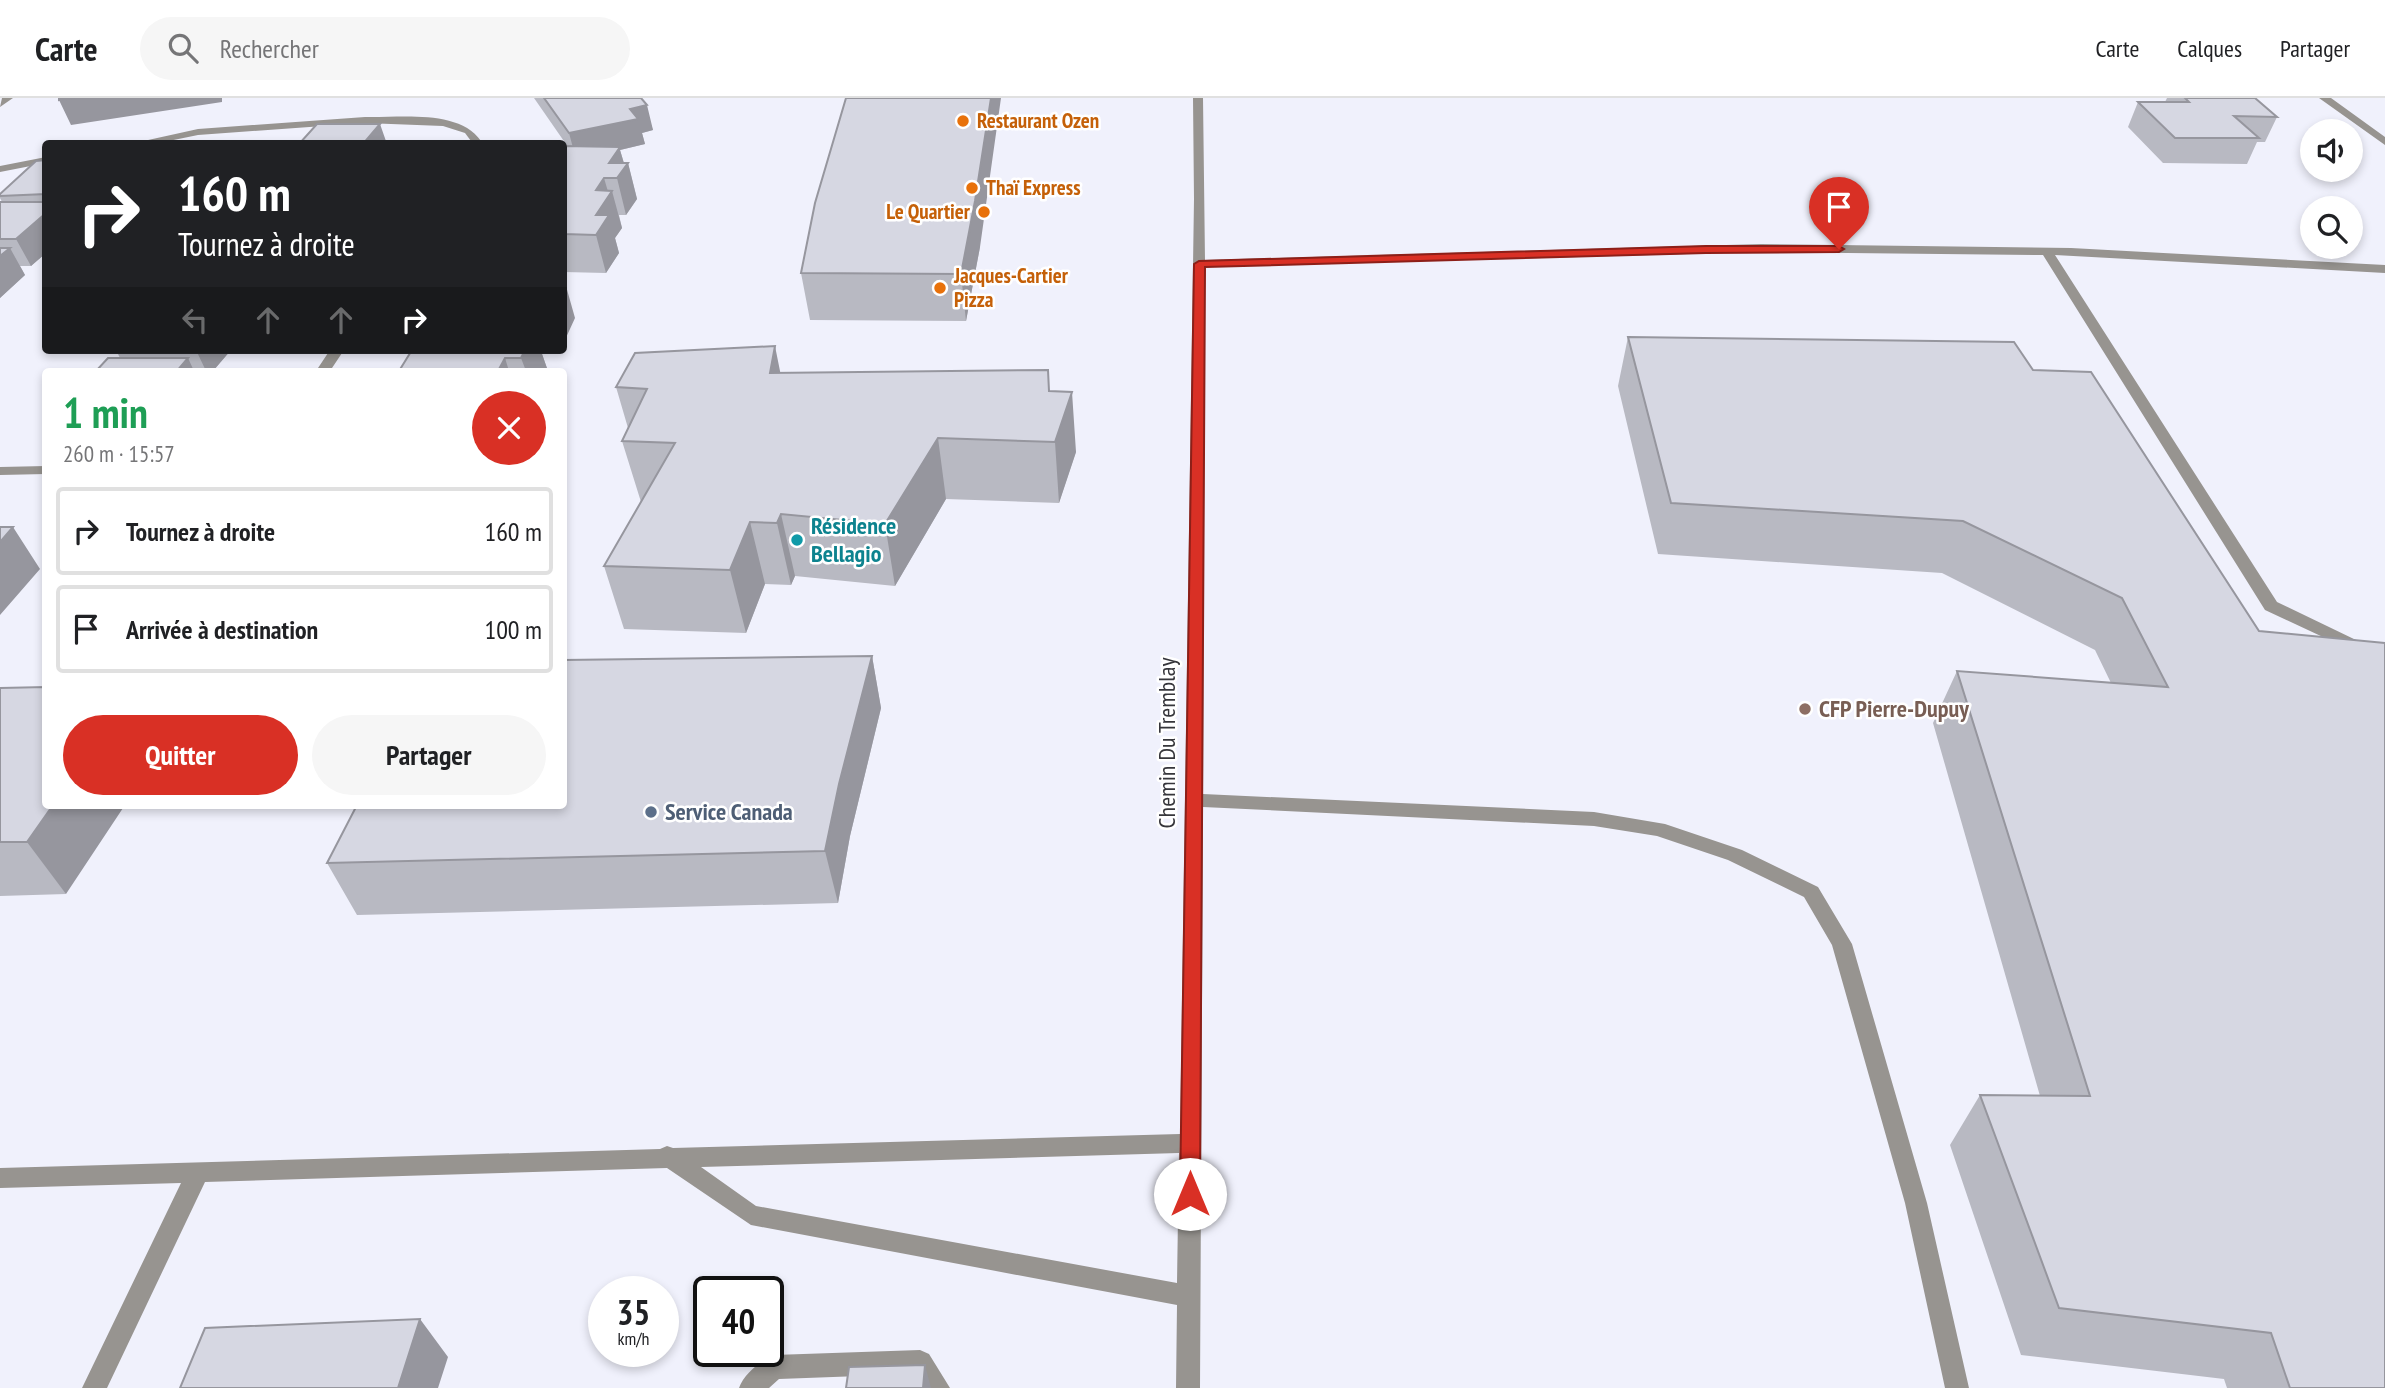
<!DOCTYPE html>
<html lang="fr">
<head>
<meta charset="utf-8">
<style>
	:root { --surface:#fff; --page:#f6f6f6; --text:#202124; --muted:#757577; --line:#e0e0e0; --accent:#d93025 }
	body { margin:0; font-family:"PT Sans Narrow",sans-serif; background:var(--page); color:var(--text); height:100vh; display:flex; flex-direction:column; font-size:26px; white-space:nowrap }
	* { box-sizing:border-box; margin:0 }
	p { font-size:23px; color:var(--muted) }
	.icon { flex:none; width:38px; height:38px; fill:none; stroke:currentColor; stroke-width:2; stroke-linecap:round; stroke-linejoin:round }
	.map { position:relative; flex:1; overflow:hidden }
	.details { position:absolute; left:42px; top:270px; width:525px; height:441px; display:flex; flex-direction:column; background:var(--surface); border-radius:7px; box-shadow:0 4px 10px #0003 }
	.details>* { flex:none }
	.guide { position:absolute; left:42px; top:42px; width:525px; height:214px; border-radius:7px; box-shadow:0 4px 10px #0003; background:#202124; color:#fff; overflow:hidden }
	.fabs { position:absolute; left:2300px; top:21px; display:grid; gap:14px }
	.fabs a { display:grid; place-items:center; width:63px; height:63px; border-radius:50%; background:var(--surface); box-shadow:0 4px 10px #0003; font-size:35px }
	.speed { position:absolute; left:588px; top:1178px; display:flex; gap:14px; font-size:35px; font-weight:700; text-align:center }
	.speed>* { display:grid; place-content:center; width:91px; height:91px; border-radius:50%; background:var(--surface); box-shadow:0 4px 10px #0003; line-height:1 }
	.speed small { font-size:18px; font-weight:400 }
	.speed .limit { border:4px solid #111; border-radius:10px; background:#fff; color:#111 }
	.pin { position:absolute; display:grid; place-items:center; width:60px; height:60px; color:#fff; margin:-72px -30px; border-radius:50% 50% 50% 0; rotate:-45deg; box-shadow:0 0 7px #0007 }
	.pin .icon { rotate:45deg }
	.me { position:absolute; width:77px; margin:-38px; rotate:0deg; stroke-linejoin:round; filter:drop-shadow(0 0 5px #0008) }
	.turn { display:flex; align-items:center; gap:24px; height:147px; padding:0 21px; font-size:32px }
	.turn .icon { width:91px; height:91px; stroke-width:2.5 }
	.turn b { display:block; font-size:49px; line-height:60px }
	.lanes { display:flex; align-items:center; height:66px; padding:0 21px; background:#0003; justify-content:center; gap:35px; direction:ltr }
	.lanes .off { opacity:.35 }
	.round { display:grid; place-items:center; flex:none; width:74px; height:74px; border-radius:37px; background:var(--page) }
	.summary { display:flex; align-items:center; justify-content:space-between; height:119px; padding:0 21px }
	h1 { font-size:42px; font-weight:700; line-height:52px; color:#1e9e55 }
	.cta { display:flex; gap:14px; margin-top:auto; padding:14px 21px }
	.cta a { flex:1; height:80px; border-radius:42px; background:var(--accent); color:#fff; font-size:28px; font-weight:700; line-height:80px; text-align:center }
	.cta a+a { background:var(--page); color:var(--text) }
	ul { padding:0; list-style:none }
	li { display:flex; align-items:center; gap:21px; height:88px; margin:0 14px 10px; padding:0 7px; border:4px solid var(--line); border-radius:7px }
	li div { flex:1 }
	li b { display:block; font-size:26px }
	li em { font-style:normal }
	header { display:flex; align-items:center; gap:42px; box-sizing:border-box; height:98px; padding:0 35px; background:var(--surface); border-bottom:2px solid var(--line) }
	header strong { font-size:33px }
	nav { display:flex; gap:38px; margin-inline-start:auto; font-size:24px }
	.search { width:490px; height:63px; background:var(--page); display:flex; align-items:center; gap:18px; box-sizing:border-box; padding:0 24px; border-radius:38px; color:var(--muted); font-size:26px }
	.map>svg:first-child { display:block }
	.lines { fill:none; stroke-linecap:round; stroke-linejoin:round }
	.minor { fill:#979490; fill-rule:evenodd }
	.wall { fill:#b8b9c2 }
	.shaded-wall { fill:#96969e }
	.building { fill:#d6d7e2; stroke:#96969e; stroke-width:2 }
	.route { fill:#d93025; stroke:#8d1f18; stroke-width:2 }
	.food-dot { fill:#e8710a; stroke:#fff; stroke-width:2.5 }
	.culture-dot { fill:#0f9aa8; stroke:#fff; stroke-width:2.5 }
	.education-dot { fill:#8d6e63; stroke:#fff; stroke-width:2.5 }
	.service-dot { fill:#5c6f8a; stroke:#fff; stroke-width:2.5 }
	.labels { text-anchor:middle; stroke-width:5; stroke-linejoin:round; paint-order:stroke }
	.far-food-label { font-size:21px; font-weight:bold; fill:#c56008; stroke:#fff; text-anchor:start }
	.culture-label { font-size:24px; font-weight:bold; fill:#0d838f; stroke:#fff; text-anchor:start }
	.education-label { font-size:24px; font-weight:bold; fill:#785e54; stroke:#fff; text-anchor:start }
	.street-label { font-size:24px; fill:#36363b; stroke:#fff }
	.service-label { font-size:24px; font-weight:bold; fill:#4e5e75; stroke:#fff; text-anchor:start }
</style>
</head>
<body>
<header>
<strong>Carte</strong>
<div class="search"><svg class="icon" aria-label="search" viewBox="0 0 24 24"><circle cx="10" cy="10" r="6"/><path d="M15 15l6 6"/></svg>Rechercher</div>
<nav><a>Carte</a><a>Calques</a><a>Partager</a></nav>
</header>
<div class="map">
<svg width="2385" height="1290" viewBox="0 0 2385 1290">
	<rect width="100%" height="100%" fill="#f0f1fc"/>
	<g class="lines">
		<!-- minor -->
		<path class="minor" d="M13 0 0 9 2 0Z
			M1193 0H1203L1205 162 1761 146 2071 150 2385 167V175L2055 157 2277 504 2385 556V568L2265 512 2043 157 1761 154 1205 169 1203 696 1594 714 1665 726 1742 752 1818 789 1852 846 1927 1105 1969 1290H1945L1905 1105 1832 847 1804 799 1728 762 1657 738 1594 728 1203 709 1200 1290H1176L1177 1207 751 1127 667 1070 205 1084 107 1290H82L181 1085 0 1090V1070L660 1051 667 1048 673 1050 1180 1036 1194 101ZM1179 1055 1177 1185 756 1108 701 1069Z
			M2319 0H2331L2385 39V47Z
			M365 19C400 20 459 11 481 43L480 46H469L471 43 465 35 443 28 365 25 198 37 154 46H130L198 31Z
			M46 59V65L0 74V68Z
			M330 252H344L330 273H316Z
			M46 368V376L0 377V369Z
			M920 1252 929 1256 950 1290H923L914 1276 779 1281 769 1290H739C744 1276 760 1263 774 1257Z"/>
	</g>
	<!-- wall -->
	<path class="wall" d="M534 0H641L653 32 642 35 645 46 620 52 624 65H628L637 101 626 117H619L622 130 615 140 619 155 606 175 564 174V48L568 49Z
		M2167 0H2255L2277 19 2265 44H2257L2247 66 2163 65 2128 29 2138 4H2165Z
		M46 62V155L31 168H20L25 177 0 200V104H2L0 100V96Z
		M980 149 966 223 810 222 801 175Z
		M1628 239 2033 272 2091 274 2385 1290H2227L2224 1281 2021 1257 1950 1047 1980 997 2040 998 1933 625 1957 573 2111 585 2095 552 1942 475 1658 456 1618 288Z
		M116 252H231L213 273H96L120 260Z
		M542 256 548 273H399Z
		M780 275 1049 293 1076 354 1059 405 946 401 895 488 795 478 791 487 765 486 746 535 624 531 604 468 641 404 622 343 628 330 616 289Z
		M872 558 881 610 850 738 838 805 357 817 327 765Z
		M0 590 66 796 0 798Z"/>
	<!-- shaded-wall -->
	<path class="shaded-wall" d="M74 0H222V4L71 27 59 2Z
		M991 0H1001L980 149 966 223 961 176Z
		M647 7 653 32 642 35 645 46 620 52 625 69 628 65 637 101 626 117 617 80 576 61 569 35 630 11Z
		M380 26 387 46H363Z
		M604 80 609 97 612 93 622 130 615 140 619 155 606 175 596 137V92Z
		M46 115V155L31 168 16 141Z
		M10 150 25 177 0 200V158Z
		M564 181 575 220 564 244Z
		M775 248 787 308 770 275Z
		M196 252H231L213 273H206Z
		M525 252H544L542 256 548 273H526L521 260Z
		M188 260 194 273H177Z
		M505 260 509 273H498Z
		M1072 294 1076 354 1059 405 1055 344Z
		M938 340 946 401 895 488 885 426Z
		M781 416 795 478 791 487 777 425Z
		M750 424 765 486 746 535 730 472Z
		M13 429 40 471 0 517V444Z
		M872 558 881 610 850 738 838 805 825 753 839 686Z
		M53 707H125L66 796 27 744Z
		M420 1221 448 1259 438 1290H398Z
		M925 1267 931 1290H923Z"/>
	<!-- building -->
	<path class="building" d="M59 0H74L59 2Z
		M544 0H641L647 7 630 11 638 21 569 35Z
		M846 0H991L975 103 961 176 801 175 815 105Z
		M2185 0H2255L2277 19 2234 18 2259 40H2175L2138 4H2189Z
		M317 26H380L363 46H299Z
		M564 48 620 49 609 65H628L617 80H604L596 92 612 93 596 117H609L596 137 564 136Z
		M46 62V96L0 98V96L36 63Z
		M0 104H46V115L16 141H0Z
		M0 150H10L0 158Z
		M1628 239 2014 244 2033 272 2091 274 2259 533 2385 545V1290H2290L2271 1235 2059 1210 1980 997 2090 998 1957 573 2168 589 2122 500 1963 423 1671 405Z
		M775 248 770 275 1048 272 1049 293 1072 294 1055 344 938 340 885 426 781 416 777 425 750 424 730 472 604 468 675 345 622 343 647 291 616 289 635 255Z
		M412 252H525L521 260H505L498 273H399Z
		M108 260H188L177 273H96Z
		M0 429H13L0 444Z
		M872 558 839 686 825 753 327 765 357 707H564V562Z
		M46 589V707H53L27 744H0V590Z
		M420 1221 398 1290H180L205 1230Z
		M925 1267 923 1290H846L849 1269Z"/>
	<!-- route -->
	<path class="route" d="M1706 148H1839L1844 151 1839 154 1706 155 1205 169 1200 1096 1197 1103 1190 1105 1183 1103 1180 1096 1194 166 1199 163Z"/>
	<!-- markers -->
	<g class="food-dot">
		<circle cx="963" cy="23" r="7"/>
		<circle cx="972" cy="90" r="7"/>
		<circle cx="984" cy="114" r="7"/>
		<circle cx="940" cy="190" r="7"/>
	</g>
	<circle class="culture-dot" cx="797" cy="442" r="7"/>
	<circle class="education-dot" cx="1805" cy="611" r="7"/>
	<circle class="service-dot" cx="651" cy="714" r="7"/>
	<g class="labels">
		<!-- far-food labels -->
		<g class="far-food-label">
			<text x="977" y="30">Restaurant Ozen</text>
			<text x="986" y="97">Thaï Express</text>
			<text x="970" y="121" text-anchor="end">Le Quartier</text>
			<text x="954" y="185">Jacques-Cartier<tspan x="954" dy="24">Pizza</tspan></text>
		</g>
		<!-- culture labels -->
		<g class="culture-label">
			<text x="811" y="436">Résidence<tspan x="811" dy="28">Bellagio</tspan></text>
		</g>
		<!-- education labels -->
		<g class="education-label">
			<text x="1819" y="619">CFP Pierre-Dupuy</text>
		</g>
		<!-- street labels -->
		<g class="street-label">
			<text transform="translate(1167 645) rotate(-90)" y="8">Chemin Du Tremblay</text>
		</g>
		<!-- service labels -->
		<g class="service-label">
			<text x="665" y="722">Service Canada</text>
		</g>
	</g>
</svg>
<div class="fabs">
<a><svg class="icon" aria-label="sound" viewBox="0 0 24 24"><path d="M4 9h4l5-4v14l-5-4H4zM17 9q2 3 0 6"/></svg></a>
<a><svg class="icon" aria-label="search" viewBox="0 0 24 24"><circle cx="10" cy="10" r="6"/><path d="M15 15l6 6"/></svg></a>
</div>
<div class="speed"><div>35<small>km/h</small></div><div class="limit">40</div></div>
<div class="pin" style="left:1839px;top:151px;background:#d93025"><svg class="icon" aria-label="arrive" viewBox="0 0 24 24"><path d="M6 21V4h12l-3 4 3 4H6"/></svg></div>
<svg class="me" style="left:1190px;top:1096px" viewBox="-20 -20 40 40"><circle r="19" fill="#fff"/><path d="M0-13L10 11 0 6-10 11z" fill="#d93025"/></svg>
<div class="guide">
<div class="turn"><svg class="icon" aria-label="right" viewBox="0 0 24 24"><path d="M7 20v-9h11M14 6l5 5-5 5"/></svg><div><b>160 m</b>Tournez à droite</div></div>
<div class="lanes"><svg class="icon off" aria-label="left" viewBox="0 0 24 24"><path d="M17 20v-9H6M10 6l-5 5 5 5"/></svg><svg class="icon off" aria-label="ahead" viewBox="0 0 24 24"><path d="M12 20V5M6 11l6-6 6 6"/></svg><svg class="icon off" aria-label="ahead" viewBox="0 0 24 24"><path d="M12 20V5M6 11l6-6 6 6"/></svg><svg class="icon" aria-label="right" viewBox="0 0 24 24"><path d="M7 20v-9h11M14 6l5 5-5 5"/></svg></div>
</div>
<section class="details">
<div class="summary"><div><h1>1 min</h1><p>260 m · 15:57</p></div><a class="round" style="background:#d93025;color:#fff"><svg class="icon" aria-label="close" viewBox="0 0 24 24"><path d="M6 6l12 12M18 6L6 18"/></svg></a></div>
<ul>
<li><svg class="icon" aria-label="right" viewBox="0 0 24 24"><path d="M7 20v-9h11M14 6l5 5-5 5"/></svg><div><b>Tournez à droite</b></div><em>160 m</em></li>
<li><svg class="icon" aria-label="arrive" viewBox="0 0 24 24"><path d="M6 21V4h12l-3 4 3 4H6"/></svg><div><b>Arrivée à destination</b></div><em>100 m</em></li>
</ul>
<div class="cta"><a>Quitter</a><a>Partager</a></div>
</section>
</div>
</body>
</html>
